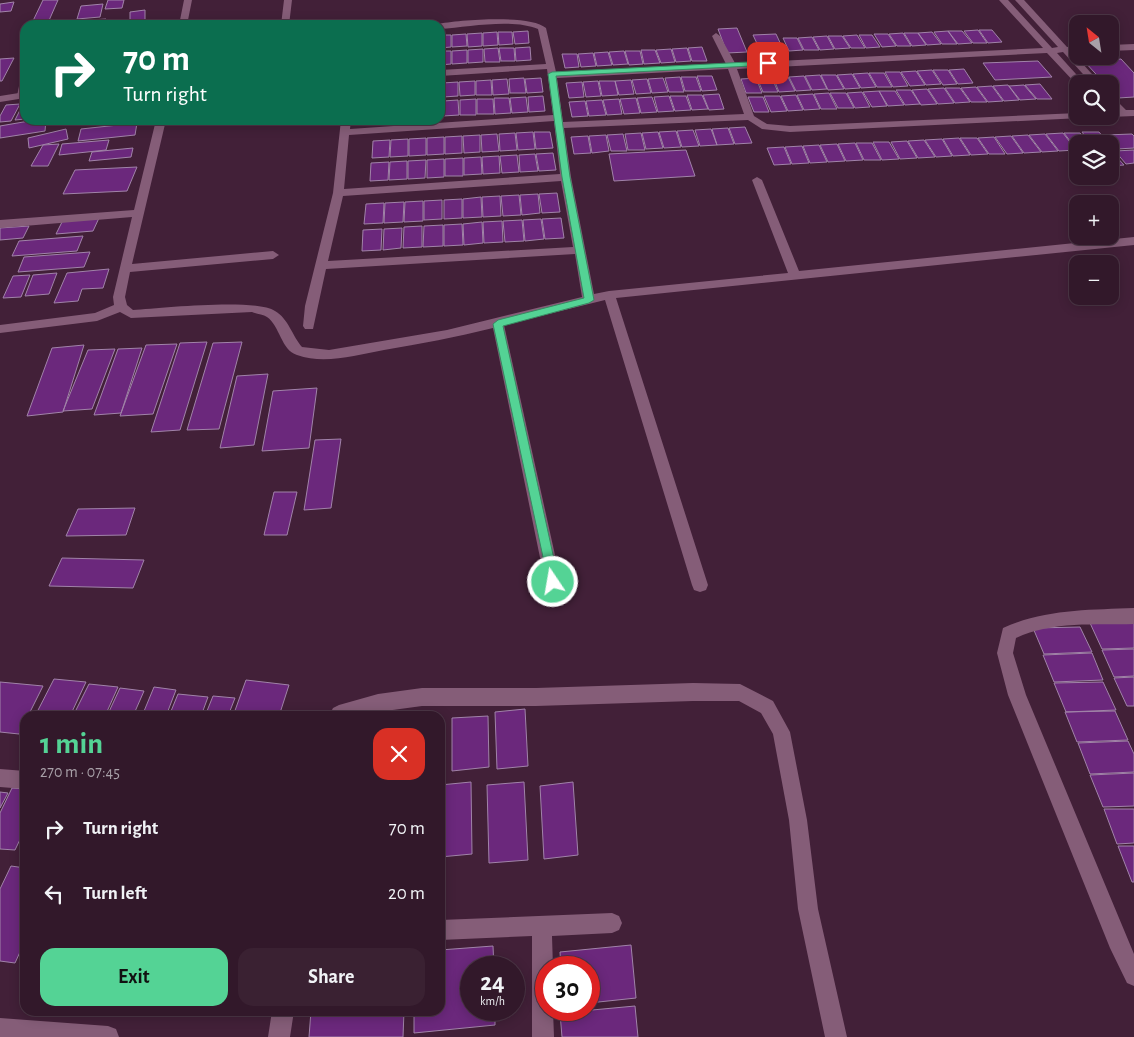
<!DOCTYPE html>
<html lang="en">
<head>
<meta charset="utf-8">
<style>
	:root { --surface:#32182a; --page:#3a2132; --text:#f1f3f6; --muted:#a8a0a8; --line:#4d3747; --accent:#54d395 }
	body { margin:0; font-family:"Alegreya Sans",sans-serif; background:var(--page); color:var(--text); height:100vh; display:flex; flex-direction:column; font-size:19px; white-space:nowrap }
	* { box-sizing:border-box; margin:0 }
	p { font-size:16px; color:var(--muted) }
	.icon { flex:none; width:28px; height:28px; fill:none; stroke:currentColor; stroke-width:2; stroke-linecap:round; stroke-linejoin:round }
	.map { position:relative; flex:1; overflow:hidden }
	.panel { position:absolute; left:20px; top:711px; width:425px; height:305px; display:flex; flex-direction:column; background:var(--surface); border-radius:15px; box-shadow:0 2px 12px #0003,0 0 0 1px var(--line) }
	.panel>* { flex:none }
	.banner { position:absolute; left:20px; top:20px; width:425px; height:105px; border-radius:15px; box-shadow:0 2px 12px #0003,0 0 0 1px var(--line); background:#0b6e4f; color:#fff; overflow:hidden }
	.needle { width:32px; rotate:330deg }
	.tools { position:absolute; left:1069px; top:15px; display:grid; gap:10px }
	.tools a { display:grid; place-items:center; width:50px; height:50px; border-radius:10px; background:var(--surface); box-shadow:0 2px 12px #0003,0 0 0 1px var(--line); font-size:25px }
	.speed { position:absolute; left:460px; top:956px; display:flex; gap:10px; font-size:25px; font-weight:700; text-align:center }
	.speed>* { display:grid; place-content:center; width:65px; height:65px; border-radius:50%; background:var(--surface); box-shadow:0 2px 12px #0003,0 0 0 1px var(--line); line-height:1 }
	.speed small { font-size:12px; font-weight:400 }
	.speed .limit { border:8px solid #d22; background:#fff; color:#111 }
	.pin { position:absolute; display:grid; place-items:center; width:42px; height:42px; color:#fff; margin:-21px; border-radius:10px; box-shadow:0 2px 8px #0006 }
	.me { position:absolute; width:55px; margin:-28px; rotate:348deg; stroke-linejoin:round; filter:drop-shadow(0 0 4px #0008) }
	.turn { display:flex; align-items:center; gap:18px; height:105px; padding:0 20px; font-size:22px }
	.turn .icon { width:65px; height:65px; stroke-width:2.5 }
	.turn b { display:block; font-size:35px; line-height:42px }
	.round { display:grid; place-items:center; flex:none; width:52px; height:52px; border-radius:15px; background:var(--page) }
	.headline { display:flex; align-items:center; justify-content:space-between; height:85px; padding:0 20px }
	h1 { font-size:30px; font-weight:600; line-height:38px; color:var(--accent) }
	.primary-button { display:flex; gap:10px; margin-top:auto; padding:10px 20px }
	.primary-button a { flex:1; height:58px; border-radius:15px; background:var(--accent); color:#111; font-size:20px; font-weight:600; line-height:58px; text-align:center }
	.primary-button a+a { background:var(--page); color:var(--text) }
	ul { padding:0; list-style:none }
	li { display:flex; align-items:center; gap:15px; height:65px; padding:0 20px }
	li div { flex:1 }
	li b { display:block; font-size:19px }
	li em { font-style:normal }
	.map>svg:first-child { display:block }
	.building { fill:#6b287c; stroke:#a183a9 }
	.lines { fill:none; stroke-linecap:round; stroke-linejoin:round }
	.lane { fill:#855d78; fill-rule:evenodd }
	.street { fill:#855d78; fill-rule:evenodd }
	.route { fill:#54d395; stroke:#378961 }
</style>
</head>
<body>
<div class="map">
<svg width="1134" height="1037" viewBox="0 0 1134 1037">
	<rect width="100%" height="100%" fill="#422038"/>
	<!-- building -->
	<path class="building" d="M43 0H58L47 25H31Z
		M108 0H124L122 8 105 9Z
		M14 2 11 11 0 12V4Z
		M103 4 100 17 77 19 81 6Z
		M145 10V23L130 25V12Z
		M106 19 104 25H73L75 21Z
		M737 28 747 52 727 53 718 29Z
		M978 30 987 43H973L964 31Z
		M979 30H992L1002 42 988 43Z
		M528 31 529 43 515 44 513 32Z
		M948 31 957 44H942L934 32Z
		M948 31H962L972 43 958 44Z
		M497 32 498 45 483 46V33Z
		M498 32H512L513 44 499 45Z
		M932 32 941 44 927 45 918 33Z
		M482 33V46L468 47 467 34Z
		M903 33 911 46H897L889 34Z
		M904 33H918L926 45 912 46Z
		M466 34 467 46 452 47V35Z
		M776 34 783 49 760 50 753 35Z
		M874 34H888L896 46 882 47Z
		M440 35H451V47L440 48Z
		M857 35 865 48H851L843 36Z
		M859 35H872L880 47 866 48Z
		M827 36 834 49 820 50 813 37Z
		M828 36H842L850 48 835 49Z
		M812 37 819 50H804L798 38Z
		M783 38H797L803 50 789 51Z
		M530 47 531 60 516 61 515 48Z
		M702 47 707 61H692L688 48Z
		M498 48 500 62H485L484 49Z
		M499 48H514L515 61H501Z
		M687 48 691 61 676 62 672 49Z
		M483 49V62L468 63V50Z
		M671 49 675 62 661 63 656 50Z
		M467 50V63L452 64V51Z
		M641 50H655L660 63 644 64Z
		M440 51H451V64L440 65Z
		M624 51 628 64 613 65 609 52Z
		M625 51H640L643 64 629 65Z
		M608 52 612 65 597 66 594 53Z
		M593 53 596 66 581 67 578 54Z
		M562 54H577L579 67 565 68Z
		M14 58 2 81H0V59Z
		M1121 59 1134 73V97L1118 98 1110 89V84H1105L1084 61Z
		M1038 61 1052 77 995 80 983 63Z
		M964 69 973 83 958 84 949 70Z
		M932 70 941 84 926 85 917 71Z
		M933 70H948L957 84 943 85Z
		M916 71 925 85 910 86 901 72Z
		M885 72H900L908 86 893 87Z
		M868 73 876 87 861 88 853 74Z
		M869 73H884L892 87H877Z
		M852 74 860 88 845 89 837 75Z
		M820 75 827 89 812 90 805 76Z
		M821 75H836L844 89 828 90Z
		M697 76H712L717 90 702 91Z
		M804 76 811 90 796 91 789 77Z
		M680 77 684 92H669L665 78Z
		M681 77H696L701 91H685Z
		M773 77H788L795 91 779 92Z
		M524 78 526 93H510L509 79Z
		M541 78 543 92 527 93 525 79Z
		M663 78 668 92 652 93 648 79Z
		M756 78 762 93H746L741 79Z
		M757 78H772L778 92H763Z
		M507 79 509 94 493 95 492 80Z
		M647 79 651 93 636 94 632 80Z
		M491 80 492 95H476V81Z
		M631 80 634 94 619 95 615 81Z
		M475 81V95L460 96 459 82Z
		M598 81 601 96 586 97 583 82Z
		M599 81H615L618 95 602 96Z
		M458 82V96L443 97 442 83Z
		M582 82 584 97 569 98 566 83Z
		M1040 84 1052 99H1037L1025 85Z
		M1008 85 1019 100 1004 101 993 86Z
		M1024 85 1036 99 1020 100 1009 86Z
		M992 86 1003 101 988 102 977 87Z
		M976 87 987 102H971L961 88Z
		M944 88 954 103 938 104 928 89Z
		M945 88H960L970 102 955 103Z
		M927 89 937 104 921 105 912 90Z
		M896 90H911L920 104 905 105Z
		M879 91 887 106 872 107 863 92Z
		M879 91H895L904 105 888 106Z
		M862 92 870 107 855 108 847 93Z
		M829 93 837 109H821L814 94Z
		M830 93H846L854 108H838Z
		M719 94 724 109 709 110 703 95Z
		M813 94 820 109 804 110 797 95Z
		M687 95H702L708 109 692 110Z
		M796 95 803 110 788 111 781 96Z
		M543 96 545 111 529 112 528 97Z
		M669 96 674 111 658 112 654 97Z
		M670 96H686L691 110 675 111Z
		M764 96H780L787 111 771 112Z
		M526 97 528 112 512 113 510 98Z
		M652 97 657 112 641 113 637 98Z
		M748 97H763L769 112H754Z
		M494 98H509L511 113 495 114Z
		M636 98 640 113 624 114 620 99Z
		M476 99V115H460V100Z
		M477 99H493L494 114H477Z
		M619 99 622 114 607 115 603 100Z
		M458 100 459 115 443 116V101Z
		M602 100 606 115 589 116 586 101Z
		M585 101 588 116 572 117 569 102Z
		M24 102 25 119 15 120Z
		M20 104 11 121 0 122V116L6 105Z
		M35 120H46L45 131 0 138V126Z
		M56 120H102L54 125Z
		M137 123 135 135 78 141 81 129Z
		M745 127 752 143 735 144 729 128Z
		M728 128 734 144 717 145 712 129Z
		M66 129 68 139 29 148 28 138Z
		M711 129 717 145 700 146 695 130Z
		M693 130 699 146 682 147 677 131Z
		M676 131 681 147 664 148 659 132Z
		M533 132 535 149 518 150 516 133Z
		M534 132H550L553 148 536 149Z
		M658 132 663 148 646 149 642 133Z
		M1082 132H1099L1109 144H1091Z
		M515 133 517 150 500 151 499 134Z
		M641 133 645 150H628L625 134Z
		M1063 133 1076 150 1059 151 1046 134Z
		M1064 133H1080L1089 144H1078L1077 150Z
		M497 134 499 151 482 152 481 135Z
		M623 134 627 151H611L607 135Z
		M1045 134 1058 151 1042 152 1029 135Z
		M1132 134 1134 136V148L1117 149 1105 135Z
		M480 135V152L464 153 463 136Z
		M606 135 609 151 592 153 589 136Z
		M1028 135 1041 152 1024 153 1012 136Z
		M462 136V153L445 154V137Z
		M588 136 591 153 574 154 571 137Z
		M1011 136 1023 153 1007 154 995 137Z
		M444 137V154L427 155V138Z
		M994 137 1005 154H989L978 138Z
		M426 138V155L409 156V139Z
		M959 138 970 155 953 156 943 139Z
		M960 138H977L988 154 971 155Z
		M408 139V156L390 157 391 140Z
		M942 139 952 156 936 157 925 140Z
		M109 140 106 150 59 155 62 144Z
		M390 140 389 157 372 158 373 141Z
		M924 140 935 157 918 158 908 141Z
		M907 141 917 158 900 159 891 142Z
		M873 142H889L899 159 882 160Z
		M855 143 863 160 846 161 838 144Z
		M856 143H872L881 160H864Z
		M59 144 48 166H31L43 145Z
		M837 144 845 161 828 162 820 145Z
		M819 145 827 162 810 163 803 146Z
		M802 146 809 163 792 164 785 147Z
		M784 147 791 164 774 165 767 148Z
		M133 148 131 157 89 161 92 152Z
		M686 150 695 176 614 181 609 154Z
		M1134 150V163L1126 164 1115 151Z
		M553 153 556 170 539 171 536 154Z
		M1110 153H1113L1124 165 1110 166Z
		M535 154 538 171 520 172 519 155Z
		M517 155 519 172 502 173 500 156Z
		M499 156 500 173 483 174 482 157Z
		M481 157 482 174 464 175V158Z
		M463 158V176H445V159Z
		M444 159V177L427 178V160Z
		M426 160 425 178 408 179V161Z
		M407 161V179L389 180 390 162Z
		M389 162 388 180 370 181 371 163Z
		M137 167 127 191 63 194 75 170Z
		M557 193 560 212 542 213 539 194Z
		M538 194 540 213 522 215 520 195Z
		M519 195 521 215 503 216 501 196Z
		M500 196 501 216 483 217 482 197Z
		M481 197 482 217 463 218V199Z
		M462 199V218L444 219V200Z
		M442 200V219L424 220V201Z
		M423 201V221L404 222 405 202Z
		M404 202 403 222 384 223 385 203Z
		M384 203 383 223 364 224 366 204Z
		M99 218 93 231 56 234 63 220Z
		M561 218 564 238 545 239 542 219Z
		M541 219 544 239 525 241 523 220Z
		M522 220 524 241 505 242 503 221Z
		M502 221 503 242 484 243 483 222Z
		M482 222 483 243 464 245 463 224Z
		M462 224 463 245 444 246V225Z
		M443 225V246L423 247 424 226Z
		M29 226 23 238 0 240V228Z
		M422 226V247L403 248 404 227Z
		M402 228 401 248 383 250 384 229Z
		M382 229 381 250 362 251 363 230Z
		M83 236 77 251 12 256 19 241Z
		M90 252 84 267 18 272 24 257Z
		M109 269 103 288 82 289 78 301 54 303 67 273Z
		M57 273 49 294 25 296 33 275Z
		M30 275 21 297 3 298 13 276Z
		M207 342 180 430 151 432 180 343Z
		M242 342 219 429 187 430 213 343Z
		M177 344 153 414 120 416 146 345Z
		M84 345 63 412 27 416 52 348Z
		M142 348 121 413 94 415 118 349Z
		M115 349 92 409 63 411 88 350Z
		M268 374 254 445 220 448 237 376Z
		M317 388 309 448 262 451 273 391Z
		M341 439 331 508 304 510 315 440Z
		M274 492H297L287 535H264Z
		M135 508 126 535 66 536 78 509Z
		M62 558 144 560 133 588 49 586Z
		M1134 622V648L1102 649 1090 623Z
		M1080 627 1092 652 1044 654 1033 628Z
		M1134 649V676L1114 677 1102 650Z
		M1092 653 1103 680 1054 682 1043 655Z
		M1134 677V706H1127L1114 678Z
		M54 679 86 682 70 716H35Z
		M246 680 289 685 279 716H233Z
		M0 682 43 686 28 716H25V722L19 734 0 732Z
		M1103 682 1116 710 1066 712 1054 683Z
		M89 684 118 687 105 716H73Z
		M154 687 176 690 166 716H142Z
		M120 688 144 691 133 716H107Z
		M178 694 208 697 201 716H169Z
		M213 696 235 698 228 716H205Z
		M525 709 528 766 497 769 495 712Z
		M1115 711 1128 740 1077 742 1065 712Z
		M488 716 489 767 452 771V718Z
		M444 726 443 772H440V727Z
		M1128 741 1134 754V772L1090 774 1078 743Z
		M1134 773V806L1103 807 1090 775Z
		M471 782 472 854 440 857V785Z
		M524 782 528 860 489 863 487 785Z
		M573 782 578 855 544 859 540 786Z
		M12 788 25 789V829L15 850 0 849V813Z
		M0 792 8 793 0 808Z
		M1104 809H1134V843L1117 844Z
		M1118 846H1134V882H1132Z
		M11 866 25 868V941L15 963 0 961V889Z
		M631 945 636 998 589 1003V968H561L560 952Z
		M493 946 494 968H471V1010H495V1025L414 1033V1011H440V950Z
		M635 1006 638 1037H562L560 1013Z
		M311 1011H404L403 1037H309Z"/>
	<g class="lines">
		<!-- lane -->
		<path class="lane" d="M25 78V98L22 99 17 96 20 81Z"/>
		<!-- street -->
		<path class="street" d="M184 0H192L187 25H179Z
			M284 0H292L289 25H281Z
			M999 0H1008L1052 48 1058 47 1015 0H1024L1067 47 1078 46V52H1072L1101 84H1092L1063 52 1057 53 1085 84H1078V86L1047 53 737 69 754 116 767 124 790 126 1078 113V116H1083L1081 118 790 132 762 129 748 120 564 128 571 177 594 294 609 291 788 273 752 180 757 177 762 180 799 271 1134 237V245L616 298 708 585 706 590 700 592 694 590 692 585 605 300 504 325 561 582 559 587 553 589 547 587 545 582 493 328C456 337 420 344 384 350 355 355 325 365 297 355 281 350 280 326 267 317 263 314 257 314 252 312L131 318 120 312 97 321 0 333V325L95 313 114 305 113 297 132 217 0 228V220L134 210 156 120H166L132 264 273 251 279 255 273 259 130 272 125 297 127 305 133 310C162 308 255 298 275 311 288 318 293 337 302 347L329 350 447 330 582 297 575 254 326 269 313 329H305L303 326 305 306 333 193 341 120H351L350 129 553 115 547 69 440 76V70L546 64 538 29C512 18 468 27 440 29V25L437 24C459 20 530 14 546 28L556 72 726 64 712 36 716 33 720 36 735 63 1043 48ZM728 69 744 114 563 122 557 78ZM554 121 560 174 344 189 349 135ZM561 181 573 247 328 261 343 196Z
			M1134 44V50L1110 51V45Z
			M25 92V98L0 102V96Z
			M1110 96 1113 97 1126 110H1134V116L1110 117 1107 116H1110V111H1116L1110 105Z
			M1134 608V624C1096 625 1052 621 1016 638L1013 653 1026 695 1134 954V986L1127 983 1110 948 1008 695 997 653 1003 628C1045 609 1089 610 1134 608Z
			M693 683 740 684 773 701 790 732 807 820 818 909 847 1037H825L798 909 789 820 773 734 761 713 739 701H693L536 706H422L378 712 362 716H329L333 708 339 705 378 694 422 688H536Z
			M0 769 25 771V789L0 787Z
			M612 913 619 916 622 923 619 930 612 933 552 936 553 968H546V1010H553L554 1037H532V936L440 940V920Z
			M272 1011H294L290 1037H268Z
			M0 1018 108 1026 116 1029 119 1037H0Z"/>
	</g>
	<!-- route -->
	<path class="route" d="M768 61 772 63 771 65 556 76 570 177 594 300 589 303 503 326 559 582 557 585 553 587 549 585 493 324 498 320 584 298 562 177 548 74 552 72Z"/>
</svg>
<div class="tools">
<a><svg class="needle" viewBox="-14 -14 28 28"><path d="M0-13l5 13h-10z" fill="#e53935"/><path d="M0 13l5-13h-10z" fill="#a8a0a8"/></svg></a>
<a><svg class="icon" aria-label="search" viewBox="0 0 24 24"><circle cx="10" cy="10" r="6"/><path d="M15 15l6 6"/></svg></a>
<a><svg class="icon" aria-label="layers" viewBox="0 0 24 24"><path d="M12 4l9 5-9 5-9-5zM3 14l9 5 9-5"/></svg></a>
<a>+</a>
<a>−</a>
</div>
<div class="speed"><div>24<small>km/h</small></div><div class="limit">30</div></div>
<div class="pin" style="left:768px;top:63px;background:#d93025"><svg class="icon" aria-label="arrive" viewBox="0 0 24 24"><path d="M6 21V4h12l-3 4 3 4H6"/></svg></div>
<svg class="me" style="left:553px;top:582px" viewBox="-20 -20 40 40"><circle r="17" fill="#54d395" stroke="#fff" stroke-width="3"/><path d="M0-11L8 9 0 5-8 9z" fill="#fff"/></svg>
<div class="banner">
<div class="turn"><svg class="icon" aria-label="right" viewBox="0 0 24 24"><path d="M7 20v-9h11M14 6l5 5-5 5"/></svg><div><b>70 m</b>Turn right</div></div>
</div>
<section class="panel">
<div class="headline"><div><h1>1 min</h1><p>270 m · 07:45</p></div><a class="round" style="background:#d93025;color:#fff"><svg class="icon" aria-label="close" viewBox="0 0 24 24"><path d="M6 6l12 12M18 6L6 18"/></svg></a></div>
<ul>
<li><svg class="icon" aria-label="right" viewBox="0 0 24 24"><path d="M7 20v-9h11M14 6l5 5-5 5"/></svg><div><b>Turn right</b></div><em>70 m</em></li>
<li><svg class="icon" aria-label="left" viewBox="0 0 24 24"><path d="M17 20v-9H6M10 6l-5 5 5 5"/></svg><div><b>Turn left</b></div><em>20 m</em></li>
</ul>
<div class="primary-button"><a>Exit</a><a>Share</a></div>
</section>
</div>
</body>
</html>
